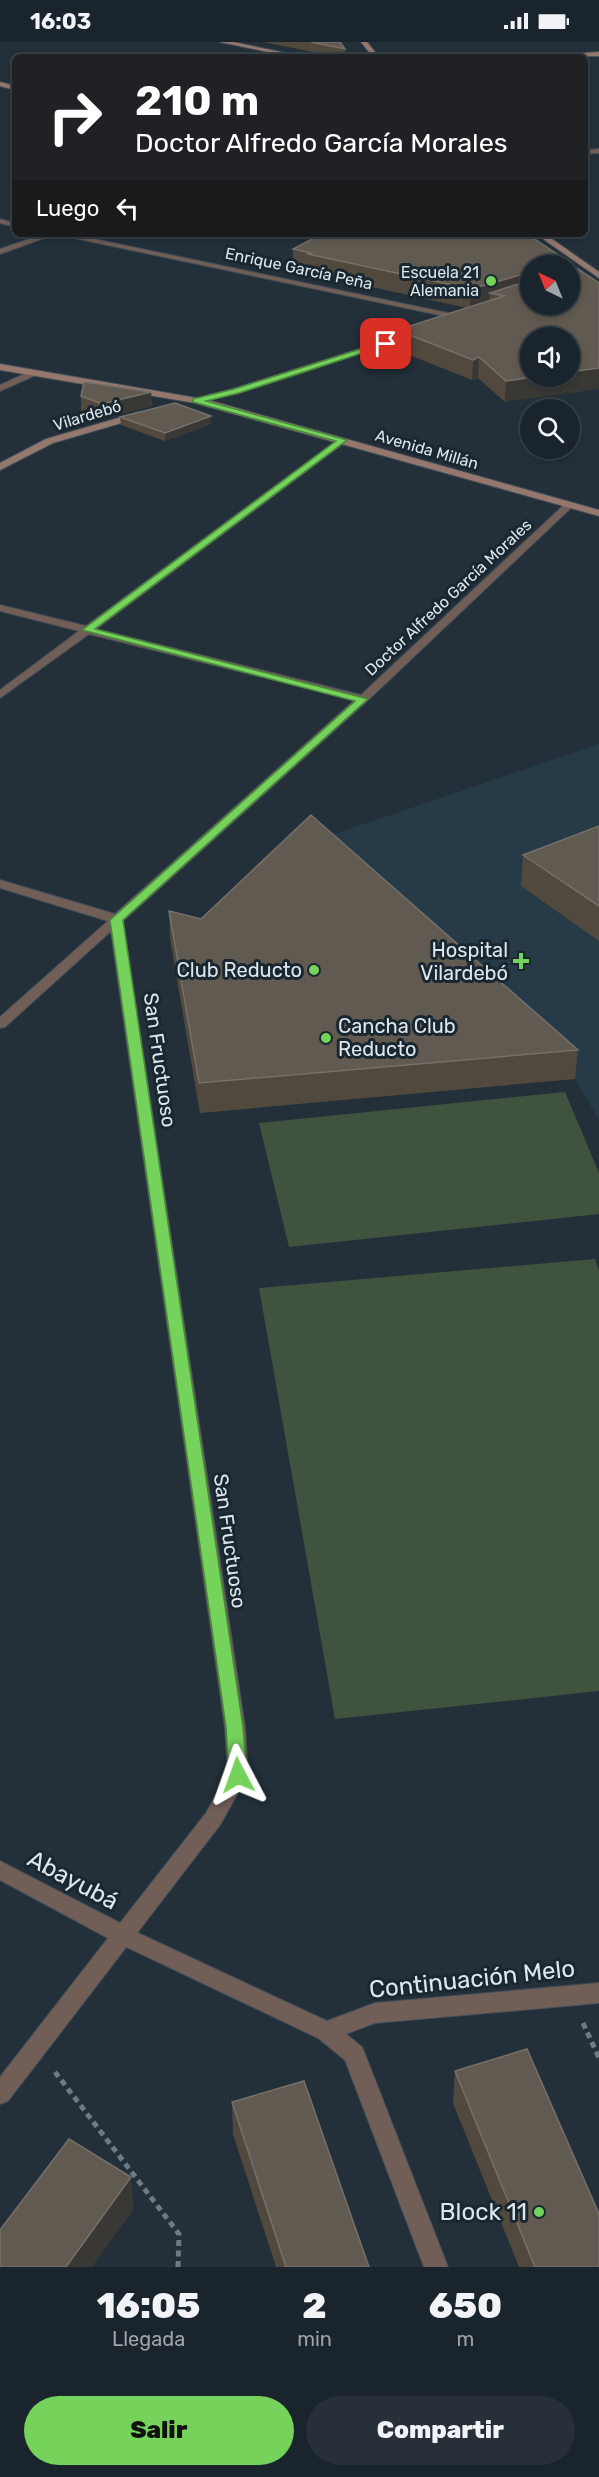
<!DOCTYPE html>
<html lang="es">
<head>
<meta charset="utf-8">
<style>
	:root { --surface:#1a242c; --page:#273038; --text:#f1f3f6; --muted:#9fa4a9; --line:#384148; --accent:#75d25b }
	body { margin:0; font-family:Rubik,sans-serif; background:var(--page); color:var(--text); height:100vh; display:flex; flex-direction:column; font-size:22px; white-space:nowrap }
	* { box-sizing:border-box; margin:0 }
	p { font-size:20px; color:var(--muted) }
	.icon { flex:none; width:33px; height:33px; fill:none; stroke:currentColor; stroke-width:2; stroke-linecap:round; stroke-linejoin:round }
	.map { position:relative; height:2225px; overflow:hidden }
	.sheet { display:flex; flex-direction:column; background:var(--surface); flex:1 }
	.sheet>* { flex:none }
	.top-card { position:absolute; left:12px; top:12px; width:576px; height:183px; border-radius:9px; box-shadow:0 3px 9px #0003,0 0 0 2px var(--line); background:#202124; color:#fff; overflow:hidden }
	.needle { width:39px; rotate:317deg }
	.buttons { position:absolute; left:520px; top:213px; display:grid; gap:12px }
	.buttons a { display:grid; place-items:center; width:60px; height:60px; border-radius:50%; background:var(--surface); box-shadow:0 3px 9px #0003,0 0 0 2px var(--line); font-size:30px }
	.pin { position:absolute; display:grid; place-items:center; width:51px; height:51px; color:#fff; margin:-26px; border-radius:12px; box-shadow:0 3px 9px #0006 }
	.me { position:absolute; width:66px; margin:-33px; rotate:356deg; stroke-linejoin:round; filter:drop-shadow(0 0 4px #0008) }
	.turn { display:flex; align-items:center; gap:21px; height:126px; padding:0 24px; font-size:27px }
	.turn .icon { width:78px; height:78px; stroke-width:2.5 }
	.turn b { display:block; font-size:42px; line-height:51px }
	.then { display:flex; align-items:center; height:57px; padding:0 24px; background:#0003; gap:12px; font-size:22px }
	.eta { display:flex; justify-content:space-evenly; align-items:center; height:102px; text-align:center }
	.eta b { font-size:36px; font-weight:800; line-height:42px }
	.action { display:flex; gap:12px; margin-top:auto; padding:12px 24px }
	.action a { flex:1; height:69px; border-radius:36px; background:var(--accent); color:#111; font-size:24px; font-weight:800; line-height:69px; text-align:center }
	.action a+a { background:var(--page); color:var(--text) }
	.status { display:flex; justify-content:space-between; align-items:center; height:42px; padding:0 30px; background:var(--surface); direction:ltr }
	.status svg { height:16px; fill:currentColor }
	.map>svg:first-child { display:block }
	.built { fill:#273a48 }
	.green { fill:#40533f }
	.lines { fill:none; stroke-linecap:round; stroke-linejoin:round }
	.lane-casing { stroke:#414d56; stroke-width:2 }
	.street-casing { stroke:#414d56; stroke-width:2 }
	.secondary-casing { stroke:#414d56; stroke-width:2 }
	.path { stroke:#6f7b83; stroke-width:5; stroke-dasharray:6 4.5; stroke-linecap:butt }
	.lane { fill:#705e57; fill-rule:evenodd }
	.street { fill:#705e57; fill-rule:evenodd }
	.secondary { fill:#95786d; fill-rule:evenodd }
	.wall { fill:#52493e }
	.shaded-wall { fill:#393835 }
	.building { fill:#615a51; stroke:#757069; stroke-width:1.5 }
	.route { fill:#75d25b; stroke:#4c883b; stroke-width:1.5 }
	.poi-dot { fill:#75d25b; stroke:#1a2730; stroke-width:2 }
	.labels { text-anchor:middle; stroke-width:6; stroke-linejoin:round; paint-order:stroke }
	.far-street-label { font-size:16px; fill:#dde6ec; stroke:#1a2730 }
	.far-poi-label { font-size:16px; fill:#dde6ec; stroke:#1a2730; text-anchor:end }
	.poi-label { font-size:20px; fill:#dde6ec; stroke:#1a2730; text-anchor:end }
	.street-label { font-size:20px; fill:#dde6ec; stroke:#1a2730 }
	.near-street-label { font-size:24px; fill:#dde6ec; stroke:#1a2730 }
	.near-poi-label { font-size:24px; fill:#dde6ec; stroke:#1a2730; text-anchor:end }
</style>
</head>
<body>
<div class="status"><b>16:03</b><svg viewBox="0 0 49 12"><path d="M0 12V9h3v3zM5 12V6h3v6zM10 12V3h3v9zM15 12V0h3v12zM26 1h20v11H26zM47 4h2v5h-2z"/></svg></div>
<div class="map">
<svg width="599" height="2225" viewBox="0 0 599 2225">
	<rect width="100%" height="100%" fill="#23303a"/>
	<!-- built -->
	<path class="built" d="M599 702V1078L575 1037 311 800Z"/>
	<!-- green -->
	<path class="green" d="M565 1050 599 1131V1172L289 1205 259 1081Z
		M595 1217 599 1229V1649L335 1677 259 1246Z"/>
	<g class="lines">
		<defs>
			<path id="lane" d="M123 1884 327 1979 375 1961 599 1941V1961L375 1981 346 1992 362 2005 365 2012 448 2225H424L345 2018 318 1996 116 1900 112 1893 116 1886Z"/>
			<path id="street" d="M599 107V111L585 112V108Z
				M0 177 15 181V185L0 181Z
				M44 192H55L0 212V207Z
				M55 192H70L467 275 463 278Z
				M33 328 37 331 36 333 0 349V343Z
				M340 396 348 398 96 587 361 653 566 461 574 463 367 659 123 879 245 1685 248 1733 220 1783 8 2059 0 2062V2035L108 1896 0 1838V1819L120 1881 206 1771 228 1732 225 1685 111 889 5 985 0 986V975L108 879 0 846V838L115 872 355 658 89 592 0 656V648L79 589 0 569V563L86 584Z"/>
			<path id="secondary" d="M220 0H233L305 15H292Z
				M361 0H367L379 15H373Z
				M599 10V14L550 15 553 13Z
				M0 40 15 44V48L0 44Z
				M536 192H545L599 230V236Z
				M413 290 420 292 239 351 208 358 599 468V474L195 361 0 328V322L197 356 233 347Z
				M139 370 144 373 142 375 53 401 0 428V421L46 397Z"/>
		</defs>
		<!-- lane casing -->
		<use href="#lane" class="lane-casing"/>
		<!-- street casing -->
		<use href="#street" class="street-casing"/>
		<!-- secondary casing -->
		<use href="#secondary" class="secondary-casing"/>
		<!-- path -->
		<path class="path" d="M583 1981 599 2016
			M55 2030 179 2192 178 2225"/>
		<!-- lane -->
		<use href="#lane" class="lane"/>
		<!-- street -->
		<use href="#street" class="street"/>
		<!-- secondary -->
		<use href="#secondary" class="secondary"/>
	</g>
	<!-- wall -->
	<path class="wall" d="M263 0H340L345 7V15H338Z
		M312 192H527L505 360 478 336 472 338 397 308V288L467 266 308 231V229L293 226V207L319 194Z
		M151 350 152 364 103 376 81 369V354Z
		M211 374V382L165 399 121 383 120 375Z
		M599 784V899L521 844 523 813Z
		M169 869 578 1008 575 1037 200 1071 170 897Z
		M455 2029 599 2225H519L453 2061Z
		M232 2060 369 2225H276L233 2092Z"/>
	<!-- shaded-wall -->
	<path class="shaded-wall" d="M531 230V249L504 254 490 251 489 261 470 266 471 247Z
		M479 315 478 336 472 338 473 318Z
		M599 326V347L505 360 506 339 541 334H570V330Z
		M151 350 152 364 103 376 102 362Z
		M211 374V382L165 399V391Z
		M131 2135 134 2167 92 2225H66Z"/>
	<!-- building -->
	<path class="building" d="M311 0H340L345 7Z
		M322 192H527L569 220 570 224H531V230L471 247 308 212 311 211 293 207Z
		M570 225H575L599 241V326L570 330V296H531V334H541L506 339 479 315 473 318 397 288 504 254 490 251 531 238V262H570Z
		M84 340 151 350 102 362 81 354Z
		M175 361 211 374 165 391 120 375Z
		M311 773 578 1008 199 1041 169 869 201 877Z
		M599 784V864L523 813Z
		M527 2007 599 2172V2225H535L455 2029Z
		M304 2039 369 2225H286L232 2060Z
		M69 2097 131 2135 66 2225H0V2188Z"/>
	<!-- route -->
	<path class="route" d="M383 300 390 302 239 351 206 359 347 398 95 587 368 657 123 878 243 1685 247 1733 244 1738 238 1740 232 1738 229 1733 226 1685 110 878 355 659 82 588 336 399 193 360V357L234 347Z"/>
	<!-- markers -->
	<g class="poi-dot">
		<circle cx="491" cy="239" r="6"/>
		<path d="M518 910h6v6h6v6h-6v6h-6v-6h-6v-6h6z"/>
		<circle cx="314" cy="928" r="6"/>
		<circle cx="326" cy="996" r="6"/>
		<circle cx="539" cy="2170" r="6"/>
	</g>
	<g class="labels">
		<!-- far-street labels -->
		<g class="far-street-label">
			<text transform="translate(299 226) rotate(12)" y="6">Enrique García Peña</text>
			<text transform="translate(87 373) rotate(-17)" y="6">Vilardebó</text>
			<text transform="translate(427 407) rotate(16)" y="6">Avenida Millán</text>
			<text transform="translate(448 555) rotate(-43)" y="6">Doctor Alfredo García Morales</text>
		</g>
		<!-- far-poi labels -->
		<g class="far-poi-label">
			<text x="479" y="236">Escuela 21<tspan x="479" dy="18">Alemania</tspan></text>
		</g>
		<!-- poi labels -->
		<g class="poi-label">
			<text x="508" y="915">Hospital<tspan x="508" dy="23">Vilardebó</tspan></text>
			<text x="302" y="935">Club Reducto</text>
			<text x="338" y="991" text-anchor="start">Cancha Club<tspan x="338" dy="23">Reducto</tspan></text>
		</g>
		<!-- street labels -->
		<g class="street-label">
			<text transform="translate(160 1018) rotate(82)" y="7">San Fructuoso</text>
			<text transform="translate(230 1499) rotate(82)" y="7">San Fructuoso</text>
		</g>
		<!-- near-street labels -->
		<g class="near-street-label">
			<text transform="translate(73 1838) rotate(28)" y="8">Abayubá</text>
			<text transform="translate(472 1937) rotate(-6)" y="8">Continuación Melo</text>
		</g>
		<!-- near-poi labels -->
		<g class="near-poi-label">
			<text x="527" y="2178">Block 11</text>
		</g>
	</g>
</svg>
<div class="buttons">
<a><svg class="needle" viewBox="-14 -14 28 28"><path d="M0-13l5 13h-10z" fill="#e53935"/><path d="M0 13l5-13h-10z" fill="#9fa4a9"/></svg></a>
<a><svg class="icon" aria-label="sound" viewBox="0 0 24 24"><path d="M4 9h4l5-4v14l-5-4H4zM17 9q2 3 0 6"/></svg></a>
<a><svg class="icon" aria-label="search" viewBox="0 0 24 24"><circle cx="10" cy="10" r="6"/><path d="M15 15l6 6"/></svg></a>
</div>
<div class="pin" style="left:386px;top:302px;background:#d93025"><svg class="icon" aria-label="arrive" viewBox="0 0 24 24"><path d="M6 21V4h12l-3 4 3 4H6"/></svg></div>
<svg class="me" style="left:238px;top:1733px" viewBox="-20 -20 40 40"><path d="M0-17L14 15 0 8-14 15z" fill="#75d25b" stroke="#fff" stroke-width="4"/></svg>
<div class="top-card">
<div class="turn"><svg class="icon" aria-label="right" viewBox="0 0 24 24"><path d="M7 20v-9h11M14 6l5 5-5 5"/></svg><div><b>210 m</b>Doctor Alfredo García Morales</div></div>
<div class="then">Luego<svg class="icon" aria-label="left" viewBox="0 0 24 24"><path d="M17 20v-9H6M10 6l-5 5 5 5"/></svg></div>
</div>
</div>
<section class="sheet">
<div class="eta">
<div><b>16:05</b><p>Llegada</p></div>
<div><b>2</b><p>min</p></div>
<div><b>650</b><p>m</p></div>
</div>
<div class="action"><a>Salir</a><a>Compartir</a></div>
</section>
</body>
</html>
